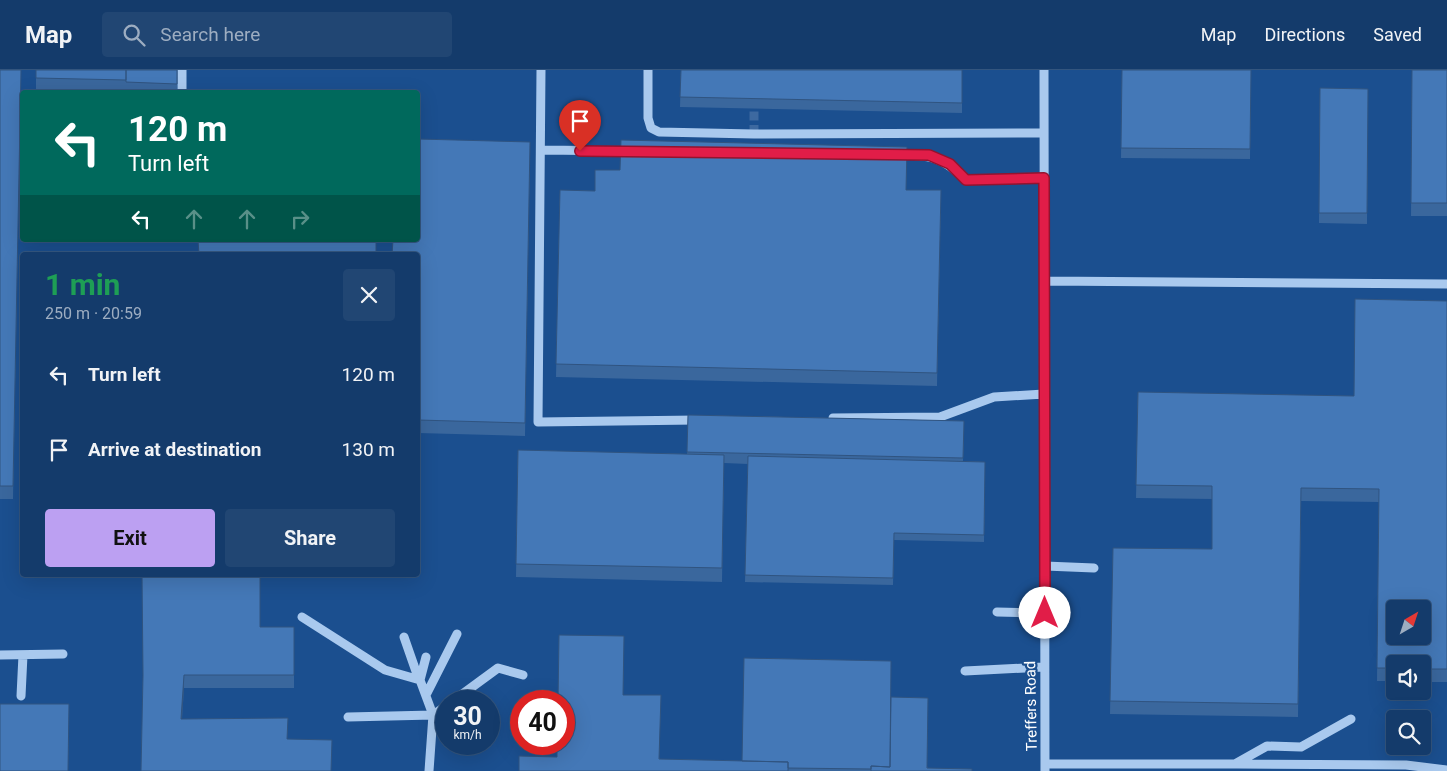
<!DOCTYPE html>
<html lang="en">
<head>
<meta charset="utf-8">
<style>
	:root { --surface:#143b6b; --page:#214673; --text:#f1f3f6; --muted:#9dadc1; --line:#33557e; --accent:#bca0f2 }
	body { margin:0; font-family:Roboto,sans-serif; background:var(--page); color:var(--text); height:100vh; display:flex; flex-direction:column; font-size:19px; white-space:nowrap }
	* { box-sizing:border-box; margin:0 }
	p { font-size:16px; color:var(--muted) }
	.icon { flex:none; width:28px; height:28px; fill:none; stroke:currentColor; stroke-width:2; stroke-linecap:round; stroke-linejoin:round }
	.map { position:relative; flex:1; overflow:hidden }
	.sheet { position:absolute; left:20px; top:182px; width:400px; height:325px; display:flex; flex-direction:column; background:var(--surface); border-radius:5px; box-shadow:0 5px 20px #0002,0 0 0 1px var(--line) }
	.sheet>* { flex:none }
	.top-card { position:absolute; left:20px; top:20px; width:400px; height:152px; border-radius:5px; box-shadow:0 5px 20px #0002,0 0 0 1px var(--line); background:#00695c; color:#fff; overflow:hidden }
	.needle { width:32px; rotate:39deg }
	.fabs { position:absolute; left:1386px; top:530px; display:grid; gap:10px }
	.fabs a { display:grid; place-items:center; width:45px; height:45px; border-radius:5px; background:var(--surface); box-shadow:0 5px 20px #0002,0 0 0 1px var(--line); font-size:25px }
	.speed { position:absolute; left:435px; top:620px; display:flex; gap:10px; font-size:25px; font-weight:700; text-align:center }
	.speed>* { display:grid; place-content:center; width:65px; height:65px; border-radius:50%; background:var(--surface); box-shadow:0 5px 20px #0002,0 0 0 1px var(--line); line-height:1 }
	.speed small { font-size:12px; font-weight:400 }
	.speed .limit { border:8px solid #d22; background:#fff; color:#111 }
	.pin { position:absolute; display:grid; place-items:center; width:42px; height:42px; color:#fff; margin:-51px -21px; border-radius:50% 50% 50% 0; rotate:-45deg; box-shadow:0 0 5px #0007 }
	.pin .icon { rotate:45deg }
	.me { position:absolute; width:55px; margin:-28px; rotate:0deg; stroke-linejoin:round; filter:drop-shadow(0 0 4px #0008) }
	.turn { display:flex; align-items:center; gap:18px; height:105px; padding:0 25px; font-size:22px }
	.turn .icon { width:65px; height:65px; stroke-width:2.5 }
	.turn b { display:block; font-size:35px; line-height:42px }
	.lanes { display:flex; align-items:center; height:48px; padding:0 25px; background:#0003; justify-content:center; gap:25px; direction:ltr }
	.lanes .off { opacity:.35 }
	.round { display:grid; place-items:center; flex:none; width:52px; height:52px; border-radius:5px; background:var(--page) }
	.head { display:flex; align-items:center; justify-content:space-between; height:85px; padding:0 25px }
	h1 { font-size:30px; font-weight:700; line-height:38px; color:#1e9e55 }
	.primary-button { display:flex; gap:10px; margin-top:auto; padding:10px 25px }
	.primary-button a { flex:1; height:58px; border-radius:5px; background:var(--accent); color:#111; font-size:20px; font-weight:700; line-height:58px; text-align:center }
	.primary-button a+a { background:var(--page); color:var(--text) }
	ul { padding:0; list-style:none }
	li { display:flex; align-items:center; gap:15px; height:75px; padding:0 25px }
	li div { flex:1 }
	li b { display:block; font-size:19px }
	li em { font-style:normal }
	header { display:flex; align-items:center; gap:30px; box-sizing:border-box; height:70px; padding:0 25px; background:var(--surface); border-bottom:1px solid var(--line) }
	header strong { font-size:24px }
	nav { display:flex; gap:28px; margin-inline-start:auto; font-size:18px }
	.search { width:350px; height:45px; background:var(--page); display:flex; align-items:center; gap:12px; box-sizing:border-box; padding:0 18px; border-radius:5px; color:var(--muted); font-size:19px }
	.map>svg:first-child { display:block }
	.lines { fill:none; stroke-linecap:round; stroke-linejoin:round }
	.minor-tunnel { stroke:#3d69a0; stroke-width:9; stroke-dasharray:9 4.5; stroke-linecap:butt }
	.minor { stroke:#a9c9ee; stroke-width:9 }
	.wall { fill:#3a679d }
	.shaded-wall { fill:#305480 }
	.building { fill:#4478b7; stroke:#305480; fill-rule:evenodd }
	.route-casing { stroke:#92132f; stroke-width:12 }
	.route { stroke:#e11d48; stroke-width:9 }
	.labels { text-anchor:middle; stroke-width:4.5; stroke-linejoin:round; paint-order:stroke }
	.street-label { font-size:15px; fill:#fff; stroke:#1b4f8f }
</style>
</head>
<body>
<header>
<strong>Map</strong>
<div class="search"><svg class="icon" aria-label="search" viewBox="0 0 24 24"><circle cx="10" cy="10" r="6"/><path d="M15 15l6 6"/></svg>Search here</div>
<nav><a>Map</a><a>Directions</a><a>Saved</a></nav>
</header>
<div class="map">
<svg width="1447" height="701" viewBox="0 0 1447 701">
	<rect width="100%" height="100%" fill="#1b4f8f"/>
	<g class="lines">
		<!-- minor-tunnel -->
		<path class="minor-tunnel" d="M754 28V64"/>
		<!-- minor -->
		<path class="minor" d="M182 0V22
			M541 0 538 352 697 350
			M648 0V48L651 58 659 62 754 64 1044 63
			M1044 0 1045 701
			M541 80 631 81
			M896 85C930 85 941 86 966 110L1044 108
			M1046 211 1447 214
			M833 348 940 347 994 327 1044 324
			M1045 496 1094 498
			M997 542 1045 543
			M302 547 385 600 420 610
			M404 567 419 610
			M0 585 63 584
			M426 587 420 610 433 645 429 701
			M965 601 1043 597
			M426 625 457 564
			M21 626 23 585
			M453 631 498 598 523 605
			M348 647 433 645 446 636
			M1045 694H1235L1267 676 1301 677 1351 649
			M1237 694 1406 695 1447 700"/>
	</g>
	<!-- wall -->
	<path class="wall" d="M0 0H21L13 429H0Z
		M36 0H177V22H110L36 21Z
		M681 0H962V43L680 37Z
		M1122 0H1251L1250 89 1121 88Z
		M1412 0H1447V146H1411Z
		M1320 18 1368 19 1367 154 1319 153Z
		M530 72 525 366 418 363V185Z
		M620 100 906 120H941L937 316 556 307 560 120 595 121Z
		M1447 231V612H1422V594H1395V611H1377L1379 432 1301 431 1298 647 1110 644 1113 478 1212 479V429L1136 428 1138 322 1354 326Z
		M688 345 964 351 963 391 985 392 984 472 894 470 893 515 745 512 748 394 724 393 722 512 516 507 518 380 687 384Z
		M260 557H294V618H184L182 649 287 669 141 701 143 607Z
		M623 625 660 689 742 691 891 627 928 698 972 701H519L557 687Z"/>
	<!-- shaded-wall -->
	<path class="shaded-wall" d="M184 605V618L181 662V649Z"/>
	<!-- building -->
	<path class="building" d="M0 0H21L13 416H0Z
		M36 0H126V10L36 8Z
		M126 0H177V14L126 12Z
		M681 0H962V33L680 27Z
		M1122 0H1251L1250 79 1121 78Z
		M1412 0H1447V133H1411Z
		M1320 18 1368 19 1367 143H1319Z
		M418 69 530 72 525 353 418 350V185H392L393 170H418Z
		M621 70 907 77 906 120H941L937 303 556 294 560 120 595 121V100H620Z
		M198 170H376V185H199Z
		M1355 229 1447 231V599H1422V594H1395V598H1377L1379 419 1301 418 1298 634 1110 631 1113 478 1212 479V416L1136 415 1138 322 1354 326ZM1395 539H1422V566H1395Z
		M688 345 964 351 963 388 687 382Z
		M518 380 724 385 722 498 516 494Z
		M748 386 985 392 984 465 894 463 893 508 745 505Z
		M142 505H260V557H294V605H184L181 649 288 648 287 669 332 670 331 701H141L143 605Z
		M559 565 624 566 623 625H661L659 689 788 692V701H519V686L557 687V674H564V631H558Z
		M744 588 891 591 890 697 871 696V699L788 698V692L742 691Z
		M891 627 928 628 927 698 972 699V701H871V696L890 697Z
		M0 634H69L68 701H0Z"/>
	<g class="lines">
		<defs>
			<path id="route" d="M580 81 929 85 950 94 966 110 1044 108 1045 543"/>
		</defs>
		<!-- route casing -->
		<use href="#route" class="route-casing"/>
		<!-- route -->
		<use href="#route" class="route"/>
	</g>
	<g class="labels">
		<!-- street labels -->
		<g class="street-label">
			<text transform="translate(1031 636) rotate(-91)" y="5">Treffers Road</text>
		</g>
	</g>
</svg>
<div class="fabs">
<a><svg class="needle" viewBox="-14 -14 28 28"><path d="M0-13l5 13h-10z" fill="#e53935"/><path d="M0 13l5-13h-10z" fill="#9dadc1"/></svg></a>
<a><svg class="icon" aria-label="sound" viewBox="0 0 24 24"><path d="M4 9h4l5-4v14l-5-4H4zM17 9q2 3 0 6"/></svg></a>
<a><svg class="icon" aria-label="search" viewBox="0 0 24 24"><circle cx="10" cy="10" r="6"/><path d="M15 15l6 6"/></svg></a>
</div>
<div class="speed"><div>30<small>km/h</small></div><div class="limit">40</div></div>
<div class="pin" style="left:580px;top:81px;background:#d93025"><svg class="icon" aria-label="arrive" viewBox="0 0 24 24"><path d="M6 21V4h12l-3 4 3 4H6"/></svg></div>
<svg class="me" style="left:1045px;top:543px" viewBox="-20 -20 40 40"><circle r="19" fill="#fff"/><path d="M0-13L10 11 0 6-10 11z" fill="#e11d48"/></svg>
<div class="top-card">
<div class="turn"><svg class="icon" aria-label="left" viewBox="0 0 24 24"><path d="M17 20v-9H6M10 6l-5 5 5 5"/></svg><div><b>120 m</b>Turn left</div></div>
<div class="lanes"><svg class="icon" aria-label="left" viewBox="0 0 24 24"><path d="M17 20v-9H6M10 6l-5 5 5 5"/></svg><svg class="icon off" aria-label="ahead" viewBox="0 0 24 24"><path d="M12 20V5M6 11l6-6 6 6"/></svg><svg class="icon off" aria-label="ahead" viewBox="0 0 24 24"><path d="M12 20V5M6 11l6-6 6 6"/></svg><svg class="icon off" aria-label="right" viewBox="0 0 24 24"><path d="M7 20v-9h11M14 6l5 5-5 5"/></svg></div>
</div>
<section class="sheet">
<div class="head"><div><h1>1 min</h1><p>250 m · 20:59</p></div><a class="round"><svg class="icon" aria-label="close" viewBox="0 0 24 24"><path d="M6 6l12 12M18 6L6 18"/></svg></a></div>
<ul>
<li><svg class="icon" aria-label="left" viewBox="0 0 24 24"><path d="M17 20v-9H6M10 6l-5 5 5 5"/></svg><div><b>Turn left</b></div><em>120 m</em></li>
<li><svg class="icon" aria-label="arrive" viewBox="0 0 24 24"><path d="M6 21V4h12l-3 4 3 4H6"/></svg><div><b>Arrive at destination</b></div><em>130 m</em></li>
</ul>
<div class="primary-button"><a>Exit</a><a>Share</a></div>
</section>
</div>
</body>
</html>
